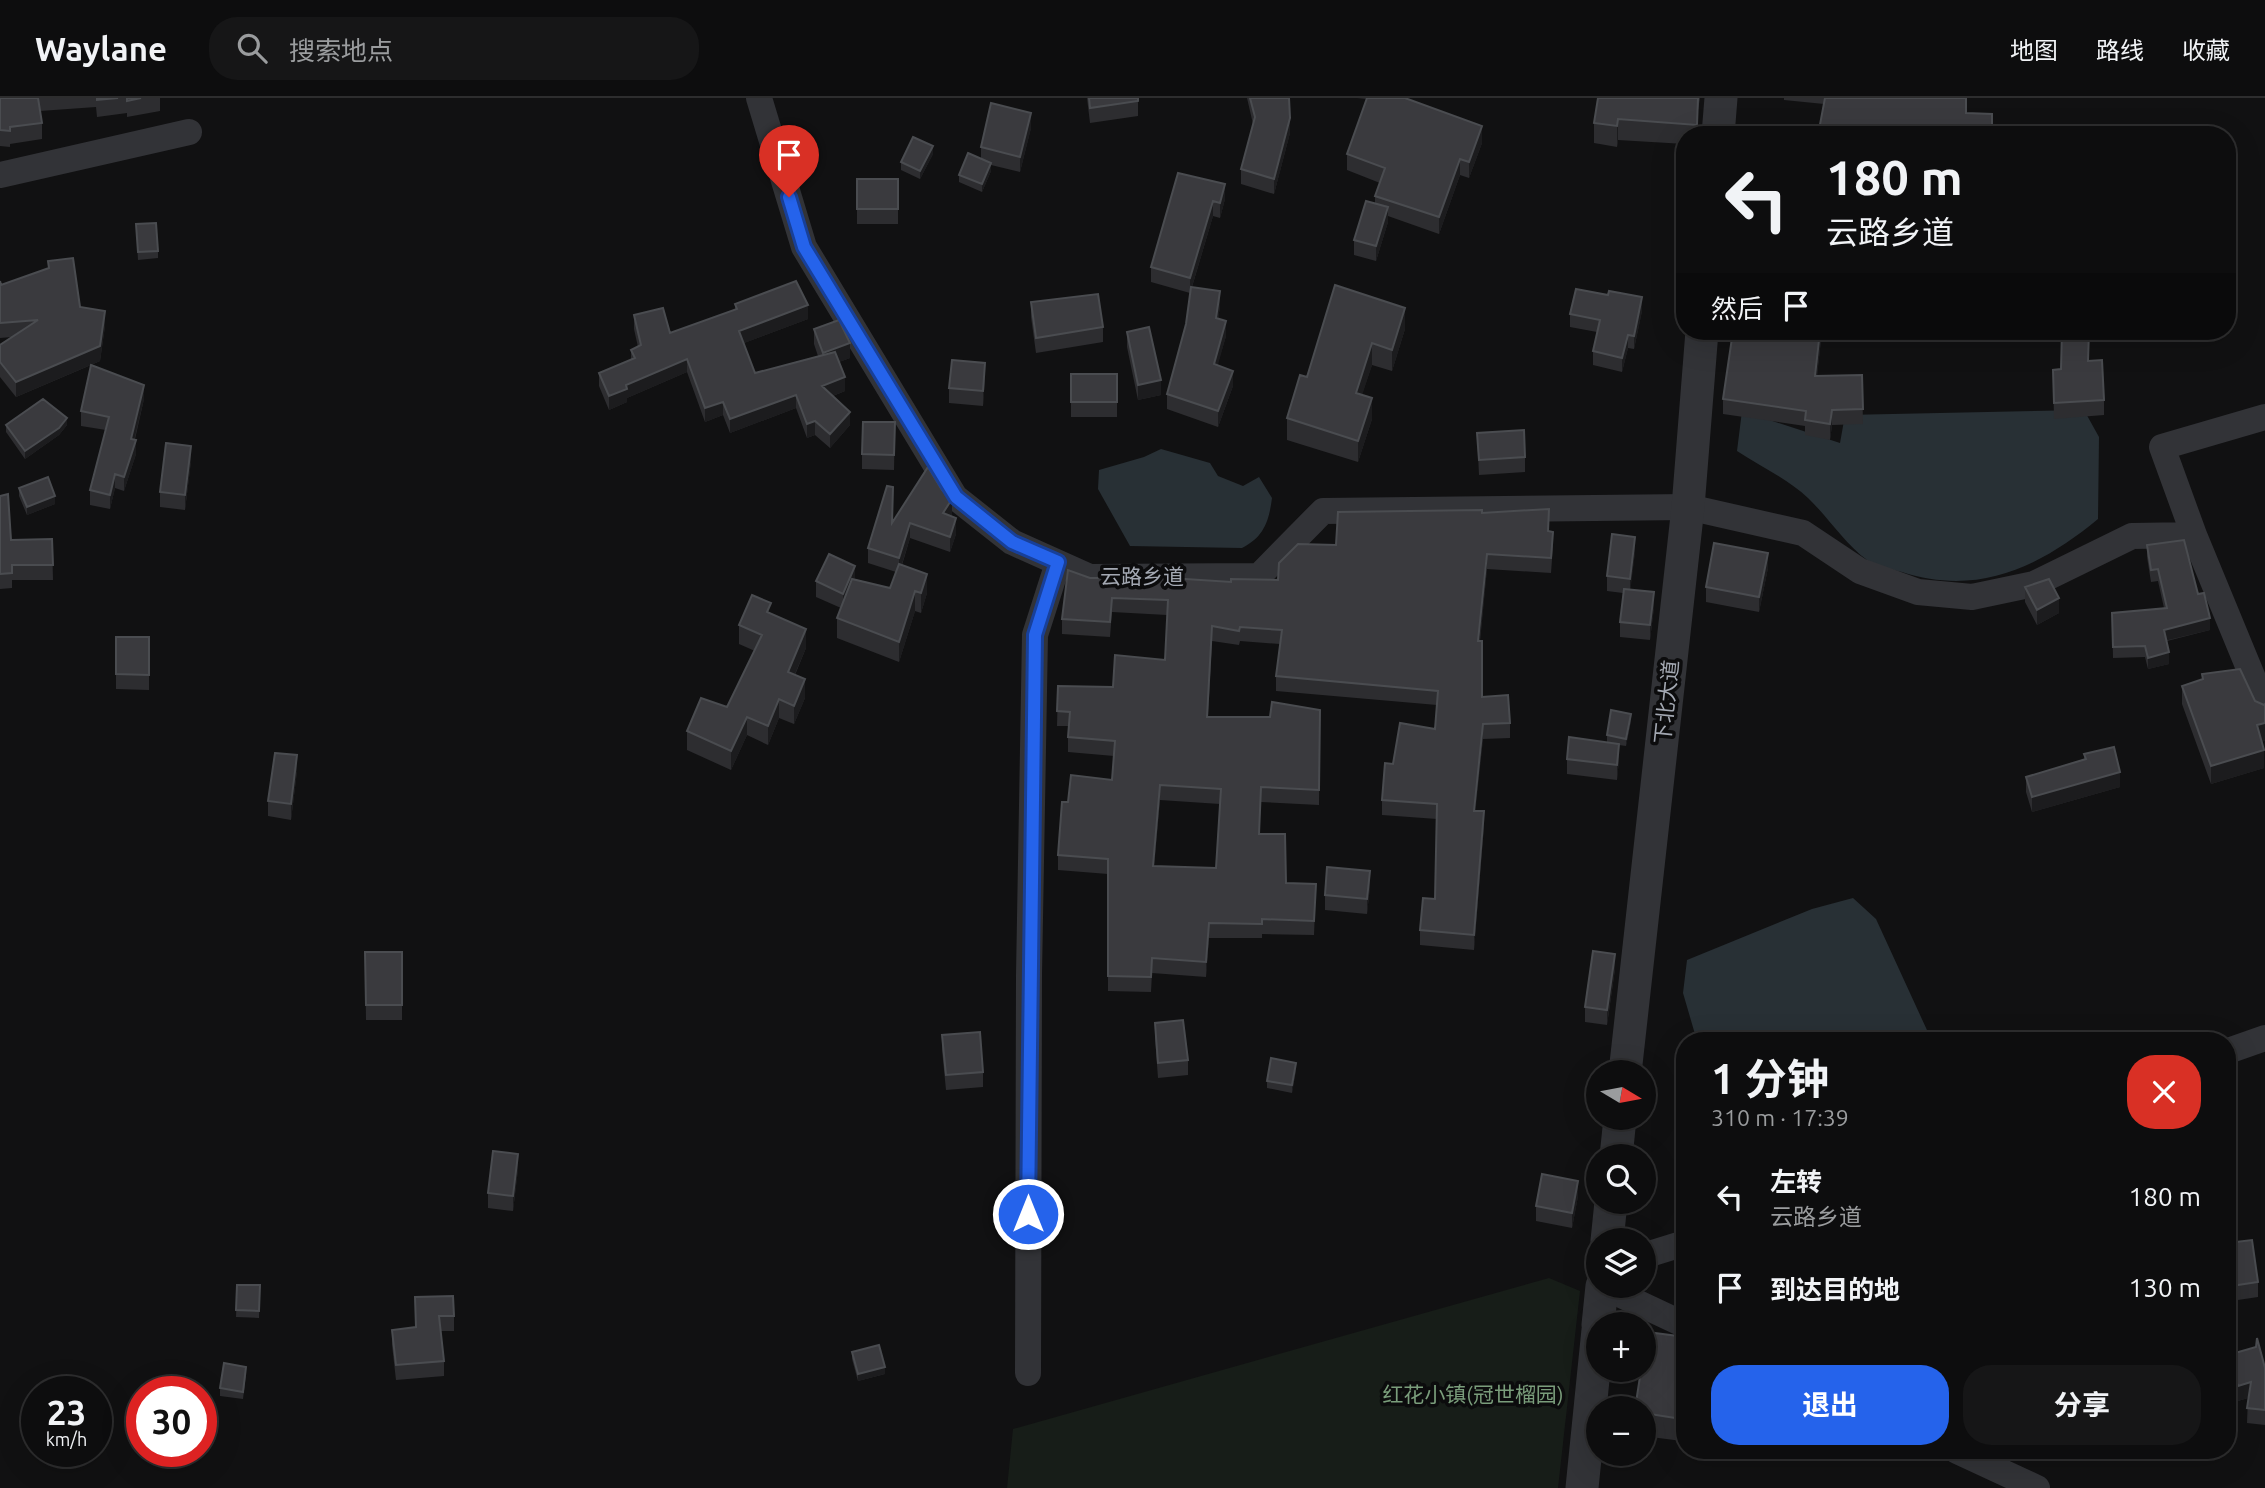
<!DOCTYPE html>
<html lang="zh">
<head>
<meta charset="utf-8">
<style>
	:root { --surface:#0d0d0e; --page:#161617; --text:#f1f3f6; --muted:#9a9c9e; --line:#2d2d2e; --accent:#2563eb }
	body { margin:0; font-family:Ubuntu,"Noto Sans SC",sans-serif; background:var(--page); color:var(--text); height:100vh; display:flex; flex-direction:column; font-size:26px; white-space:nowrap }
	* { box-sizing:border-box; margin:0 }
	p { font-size:23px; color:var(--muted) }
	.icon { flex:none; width:38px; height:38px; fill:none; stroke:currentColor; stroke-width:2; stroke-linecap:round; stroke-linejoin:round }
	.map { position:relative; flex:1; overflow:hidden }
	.side { position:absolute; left:1676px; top:934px; width:560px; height:427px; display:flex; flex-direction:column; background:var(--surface); border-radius:28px; box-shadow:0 7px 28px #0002,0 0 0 2px var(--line) }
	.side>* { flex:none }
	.banner { position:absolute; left:1676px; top:28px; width:560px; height:214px; border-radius:28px; box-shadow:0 7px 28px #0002,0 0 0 2px var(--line); background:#0d0d0e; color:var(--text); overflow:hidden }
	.needle { width:46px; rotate:100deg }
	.fabs { position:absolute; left:1586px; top:962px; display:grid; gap:14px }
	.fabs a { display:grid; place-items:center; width:70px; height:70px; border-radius:50%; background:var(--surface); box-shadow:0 7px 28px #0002,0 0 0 2px var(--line); font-size:35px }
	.speed { position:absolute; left:21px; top:1278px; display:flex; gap:14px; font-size:35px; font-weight:700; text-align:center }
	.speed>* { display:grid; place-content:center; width:91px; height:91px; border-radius:50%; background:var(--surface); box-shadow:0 7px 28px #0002,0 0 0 2px var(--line); line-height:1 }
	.speed small { font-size:18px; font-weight:400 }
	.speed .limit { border:10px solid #d22; background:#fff; color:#111 }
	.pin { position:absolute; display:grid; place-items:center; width:60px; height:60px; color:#fff; margin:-72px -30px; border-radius:50% 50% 50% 0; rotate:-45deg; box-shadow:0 0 7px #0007 }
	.pin .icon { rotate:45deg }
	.me { position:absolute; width:77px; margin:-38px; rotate:0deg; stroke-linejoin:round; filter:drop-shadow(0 0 5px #0008) }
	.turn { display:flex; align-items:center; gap:24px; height:147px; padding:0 35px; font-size:32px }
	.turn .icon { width:91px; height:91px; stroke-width:2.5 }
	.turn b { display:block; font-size:49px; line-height:60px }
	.then { display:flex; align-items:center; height:66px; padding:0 35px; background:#0003; gap:14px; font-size:26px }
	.round { display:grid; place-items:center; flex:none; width:74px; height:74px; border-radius:28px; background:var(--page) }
	.overview { display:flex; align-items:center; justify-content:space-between; height:119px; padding:0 35px }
	h1 { font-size:42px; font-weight:700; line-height:52px }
	.cta { display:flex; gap:14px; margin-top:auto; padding:14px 35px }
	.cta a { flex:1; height:80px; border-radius:28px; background:var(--accent); color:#fff; font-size:28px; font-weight:700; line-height:80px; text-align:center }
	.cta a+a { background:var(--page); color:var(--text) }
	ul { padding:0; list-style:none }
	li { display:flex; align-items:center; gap:21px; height:91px; padding:0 35px }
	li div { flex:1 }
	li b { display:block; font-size:26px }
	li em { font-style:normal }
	header { display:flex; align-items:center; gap:42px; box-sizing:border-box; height:98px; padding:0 35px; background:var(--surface); border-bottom:2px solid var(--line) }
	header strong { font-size:33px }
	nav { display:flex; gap:38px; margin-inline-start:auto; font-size:24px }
	.search { width:490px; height:63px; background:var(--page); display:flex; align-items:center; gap:18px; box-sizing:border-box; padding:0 24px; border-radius:28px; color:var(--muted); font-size:26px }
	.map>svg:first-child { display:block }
	.green { fill:#171d18 }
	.water { fill:#283035 }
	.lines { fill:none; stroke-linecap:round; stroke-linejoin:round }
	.minor { stroke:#323337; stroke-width:26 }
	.tertiary { stroke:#323337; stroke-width:33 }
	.wall { fill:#2d2d30; fill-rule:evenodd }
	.shaded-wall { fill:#1c1c1e }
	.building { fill:#3a3a3e; stroke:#4a4c50; stroke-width:2; fill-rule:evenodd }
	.route-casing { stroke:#184099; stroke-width:18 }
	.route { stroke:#2563eb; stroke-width:12 }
	.labels { text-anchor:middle; stroke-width:7; stroke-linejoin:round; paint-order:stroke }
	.street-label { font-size:21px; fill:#a3a8b2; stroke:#0c0c0d }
	.park-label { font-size:21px; fill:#7a9d7b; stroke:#0c0c0d }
</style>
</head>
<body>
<header>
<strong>Waylane</strong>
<div class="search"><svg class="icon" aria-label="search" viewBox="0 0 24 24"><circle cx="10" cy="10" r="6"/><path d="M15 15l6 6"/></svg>搜索地点</div>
<nav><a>地图</a><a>路线</a><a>收藏</a></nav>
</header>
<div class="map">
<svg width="2265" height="1390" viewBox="0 0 2265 1390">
	<rect width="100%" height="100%" fill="#111112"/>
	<!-- green -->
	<path class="green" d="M1549 1180 1580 1193 1558 1390H1007L1013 1331Z"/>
	<!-- water -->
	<path class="water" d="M2084 312 2099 339 2098 421C2041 468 1979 499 1902 474 1891 471 1877 469 1867 462 1844 445 1829 420 1808 400 1789 382 1760 368 1737 353L1742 313 1840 345 1845 317Z
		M1161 351 1210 365 1218 378 1243 388 1259 379 1272 400C1269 423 1264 439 1242 450L1130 448 1098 391 1099 372 1144 359Z
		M1853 800 1876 821 1932 943H1697L1683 895 1687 862 1812 811Z"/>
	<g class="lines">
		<!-- minor -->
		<path class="minor" d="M759 0 804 149 955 399 1012 444 1090 479 1259 478 1323 413 1688 409 1803 435 1860 473 1918 494 1972 499 2034 486 2132 438 2194 437 2265 609
			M0 77 189 34
			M2194 437 2162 349 2265 319
			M2228 953 2265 940
			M1643 1158 1685 1145
			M1602 1188 1685 1227
			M1028 1275 1029 877 1035 537 1058 465
			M1957 1353 2037 1390"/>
		<!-- tertiary -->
		<path class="tertiary" d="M1718 37 1721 0
			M1625 975 1688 409 1702 233
			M1616 1059 1620 1020
			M1607 1143 1611 1104
			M1598 1227 1602 1188
			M1582 1390 1598 1232"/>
	</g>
	<!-- wall -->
	<path class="wall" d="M0 0H160V13L127 19V15L97 19 96 9 40 13 42 25V41L10 46V49L0 48Z
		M1087 0H1138V18L1090 25Z
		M1247 0H1289L1290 35 1274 96 1241 86V71L1253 26Z
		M1357 0H1405L1482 45 1469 80 1460 77 1439 136 1388 118V124L1376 163 1354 157V142L1375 106V98L1380 85 1347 72V56L1367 1Z
		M1598 0H1700L1698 12V37H1685V46L1618 42 1617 49 1594 45V25Z
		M1784 0H1966V15L1992 37 1824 6 1784 2Z
		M1031 30 1020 74 991 67V73L982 94 959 84V77L981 61V49Z
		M933 56 920 81 901 72V64Z
		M1178 75 1225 101 1220 120 1213 118 1192 189 1220 208 1218 221 1226 238 1217 268 1233 288 1218 329 1167 311V296L1186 226 1190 195 1151 184V169Z
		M857 81H898V126H857Z
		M136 126 158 153V160L138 162Z
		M48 163 80 209 105 228 100 263 91 267 144 301 135 341 136 356 124 393 115 390 110 411 90 407V392L106 332 81 328V313L91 267 16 299 0 279V247L12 239 0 240V183L1 187 48 170Z
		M1335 187 1405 231 1392 273 1372 267 1362 296 1372 321 1358 364 1287 342V320L1307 279Z
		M1031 204 1103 229V244L1036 255 1031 219Z
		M735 206 808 221 744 245 755 275 818 258 814 246V231L850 260 839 264 845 293 833 298 850 327 830 350 815 337 807 340 796 310 730 335 723 317 705 324 687 274 627 300V304L609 312 599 288V275L631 262V252L638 249 634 231V217L670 235 735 212Z
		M1642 213 1634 251 1628 250 1622 274 1593 267V253L1597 234 1570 229V216Z
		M1745 233H1822L1817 278 1862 277 1863 326 1832 327 1830 342 1805 337V328L1723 316V301L1744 242Z
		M1127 234 1161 297 1138 302 1127 249Z
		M2089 263 2104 302V317L2054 321 2053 272 2061 271Z
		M1071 276 1117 304V319H1071Z
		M985 280 983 308 949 305V290Z
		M895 324 894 372 862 371V356Z
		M6 327H67L59 337 25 361 6 334Z
		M1477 335 1525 359V374L1479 377Z
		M191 363 185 412 160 409V394Z
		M19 390 55 406 27 417 19 398Z
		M0 398 11 442 52 441 53 482H12V490L0 491Z
		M1482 415 1549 433 1553 448 1551 475 1487 471 1480 543 1482 599 1510 625V640L1483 641 1475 713 1484 728 1474 852 1420 847V832L1435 801 1437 721 1382 717V702L1393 666 1435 631 1437 607 1276 593V578L1280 546 1240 543 1239 547 1212 543 1208 619H1270L1320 612 1319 707 1261 704 1259 736 1286 785 1316 786 1314 837 1262 836V840H1209L1206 879 1152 875 1151 894 1108 893V776L1058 772V757L1068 704 1112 682 1114 658 1068 654V628H1057L1058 588 1113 589 1165 562 1167 517 1112 514 1110 539 1062 536V521L1090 480 1231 484 1278 482 1336 447ZM1160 702 1220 706 1216 770 1154 768Z
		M952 416 951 418 956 436 950 454 910 440 902 467 927 495 921 515 915 513 899 564 837 540V520L841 510 816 499V483L855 481 890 490 896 474 868 465V450L892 424Z
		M2147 447 2198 496 2210 532 2167 543 2169 566 2148 571 2145 559 2113 560 2112 515 2164 510 2158 483 2151 484 2147 459Z
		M1635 454 1630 492 1654 509 1650 542 1620 539V524L1623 495 1607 493V478Z
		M1768 470 1759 514 1706 504V489Z
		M2025 489 2059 515 2037 527 2025 504Z
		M771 515 806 550 795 577 805 600 794 626 779 620 768 647 747 637 731 672 687 652V633L727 609 755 553 739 546V527Z
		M116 539H149V592L116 591Z
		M2202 576 2261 644 2264 670 2211 686 2182 606V588L2202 582Z
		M1631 623 1626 648 1619 647V661L1617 682 1567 676V661L1607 644V637Z
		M2084 656 2120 689 2032 714 2026 694V679L2084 661Z
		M297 673 291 722 268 718V703Z
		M1370 788 1367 816 1325 812V797Z
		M365 854H402V922H366Z
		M1615 871 1607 927 1585 924V909Z
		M1155 925 1188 962V977L1158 980 1155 940Z
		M942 937 983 974V989L946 992 942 952Z
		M1296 972 1292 995 1267 990V983Z
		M518 1071 513 1113 488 1110V1095Z
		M1578 1098 1572 1130 1536 1123V1108Z
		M2228 1145 2258 1184V1199L2231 1203 2228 1182Z
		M237 1187H260L259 1220 236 1219Z
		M415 1199 454 1218V1233H441L444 1263V1278L396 1282 392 1247V1232L416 1229Z
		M1685 1239 1682 1343 1643 1338V1311L1654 1242Z
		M852 1254 885 1276 858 1283 852 1261Z
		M2228 1257 2265 1270V1327L2247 1325 2248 1300 2238 1303 2228 1274Z
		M246 1276 243 1301 220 1298V1290Z"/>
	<!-- shaded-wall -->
	<path class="shaded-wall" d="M1031 15V30L1020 74V59Z
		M1290 20V35L1274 96V81Z
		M1618 21V42L1617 49V28Z
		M1482 28V45L1469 80V64Z
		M933 48V56L920 81V73Z
		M1460 61V77L1439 136V119Z
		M991 65V73L982 94V86Z
		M1225 86V101L1220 120V105Z
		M1213 103V118L1190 195V180Z
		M1388 109V124L1376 163V148Z
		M1220 193V208L1216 235V220Z
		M1642 199V213L1634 251V238Z
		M808 207V221L739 247V233Z
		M1405 210V231L1392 273V252Z
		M105 213V228L100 263 16 299V284Z
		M1226 223V238L1214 281V266Z
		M1820 233H1822L1815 293V278Z
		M1628 237V250L1622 274V260Z
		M850 245V260L823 270V255Z
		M1372 245V267L1356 316V295Z
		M687 261V274L627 300V304L609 312V298L626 287Z
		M985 265V280L983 308V293Z
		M1233 273V288L1218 329V313Z
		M845 279V293L822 302V288Z
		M1161 282V297L1138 302V287Z
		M144 287V301L131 355V341Z
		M796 297V310L730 335V321Z
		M1372 300V321L1358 364V343Z
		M723 304V317L705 324V310Z
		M1832 312V327L1830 342V326Z
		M850 314V327L830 350V336Z
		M67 320V327L59 337 25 361V353Z
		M815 323V337L807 340V326Z
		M136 342V356L124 393V379Z
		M191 348V363L185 412V397Z
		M115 376V390L110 411V397Z
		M55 398V406L27 417V409Z
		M952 401V416L943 430V415Z
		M956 420V436L950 454V439Z
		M910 425V440L899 475V460Z
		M1635 439V454L1630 496V481Z
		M1768 455V470L1759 514V499Z
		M1487 456V471L1478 558V543Z
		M855 468V483L843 511V496Z
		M927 476V495L921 515V495Z
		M915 493V513L899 564V544Z
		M1654 494V509L1650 542V527Z
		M2059 500V515L2037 527V512Z
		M2210 520V532L2164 543V532Z
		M1212 528V543L1207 633V619Z
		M806 531V550L788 592V574Z
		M2169 554V566L2148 571V560Z
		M805 581V600L794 626V608Z
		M779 601V620L768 647V628Z
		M1631 616V623L1626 648V641Z
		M747 619V637L731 672V653Z
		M2265 625V643L2257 645V627Z
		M1483 626V641L1474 728V713Z
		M1619 646V661L1617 682V667Z
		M2264 652V670L2211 686V668Z
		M297 657V673L291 722V706Z
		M2120 674V689L2032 714V699Z
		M1160 687V702L1153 783V768Z
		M1484 713V728L1474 852V837Z
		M1370 773V788L1367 816V801Z
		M1209 825V840L1206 879V864Z
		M1615 856V871L1607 927V912Z
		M1296 965V972L1292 995V987Z
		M518 1056V1071L513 1113V1098Z
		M1578 1083V1098L1572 1130V1115Z
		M885 1269V1276L858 1283V1276Z
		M2251 1284V1299L2238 1303V1288Z
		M1685 1300V1322L1682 1343V1321Z"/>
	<!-- building -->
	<path class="building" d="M0 0H38L42 25 10 29V33L0 32Z
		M97 0H118L97 2Z
		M127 0H141L127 3Z
		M1089 0H1138V3L1090 10Z
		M1250 0H1289L1290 20 1274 81 1241 71 1255 19Z
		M1367 0H1405L1482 28 1469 64 1460 61 1439 119 1375 98 1385 70 1347 56Z
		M1598 0H1698L1697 27 1618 21 1617 28 1594 25Z
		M1825 0H1966V15L1992 16V37H1818Z
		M991 5 1031 15 1020 59 981 49Z
		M913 39 933 48 920 73 901 64Z
		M968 55 991 65 982 86 959 77Z
		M1178 75 1225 86 1220 105 1213 103 1190 180 1151 169Z
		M857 81H898V111H857Z
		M1366 103 1388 109 1376 148 1354 142Z
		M156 125 158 153 138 154 136 126Z
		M73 160 80 209 105 213 100 248 16 284 0 264V247L38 222 0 225V183L1 187 49 170 48 163Z
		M796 183 808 207 739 233 755 275 835 254 845 279 822 288 850 314 830 336 815 323 807 326 796 297 730 321 723 304 705 310 687 261 626 287 627 291 609 298 599 275 635 260 631 252 641 247 634 217 663 210 670 235 737 211 735 206Z
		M1335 187 1405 210 1392 252 1372 245 1356 295 1372 300 1358 343 1287 320 1300 277 1307 279Z
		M1191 189 1220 193 1216 220 1226 223 1214 266 1233 273 1218 313 1167 296 1186 226Z
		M1576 191 1608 197 1609 193 1642 199 1634 238 1628 237 1622 260 1593 253 1600 222 1570 216Z
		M1098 196 1103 229 1036 240 1031 204Z
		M839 222 850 245 823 255 814 231Z
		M1149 229 1161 282 1138 287 1127 234Z
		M1745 233H1820L1815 278 1862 277 1863 311 1832 312 1830 326 1805 322 1806 313 1723 301 1732 240 1744 242Z
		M2062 233H2089L2088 263 2102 262 2104 302 2054 305 2053 272 2061 271Z
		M952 262 985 265 983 293 949 290Z
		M91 267 144 287 131 341 136 342 124 379 115 376 110 397 90 392 109 319 81 313Z
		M1071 276H1117V304H1071Z
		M43 301 67 320 59 330 25 353 6 327Z
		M863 324H895L894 357 862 356Z
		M1524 332 1525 359 1479 362 1477 335Z
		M166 345 191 348 185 397 160 394Z
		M928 369 942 392 952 401 943 415 956 420 950 439 910 425 899 460 868 450 887 388 893 389 892 425Z
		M48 379 55 398 27 409 19 390Z
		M8 396 11 442 52 441 53 467H12V475L0 476V398Z
		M1549 411 1548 433 1553 434 1551 460 1487 456 1478 543H1482V599L1508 597 1510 625 1483 626 1474 713H1484L1474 837 1420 832 1423 800 1435 801 1437 706 1382 702 1385 665 1393 666 1400 625 1435 631 1438 593 1276 578 1282 532 1240 529 1239 533 1212 528 1207 619H1270L1272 604 1320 612 1319 692 1261 689 1259 736H1285L1286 785 1316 786 1314 823 1262 821V826L1209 825 1206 864 1152 860 1151 879 1108 878V761L1058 757 1062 704H1068L1071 677 1112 682 1115 643 1068 639 1070 614 1057 613 1058 588 1113 589 1115 557 1165 562 1168 502 1112 500 1110 524 1062 521 1068 472 1090 480H1170L1231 484V481L1278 482 1279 465 1298 446 1336 447 1338 414 1482 412V415ZM1160 687 1221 691 1216 770 1153 768Z
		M1612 436 1635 439 1630 481 1607 478Z
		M2184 442 2198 496 2204 495 2210 520 2164 532 2169 554 2148 560 2145 548 2113 549 2112 515 2167 510 2158 471 2151 472 2147 447Z
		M1714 445 1768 455 1759 499 1706 489Z
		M829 456 855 468 843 496 816 483Z
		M899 466 927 476 921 495 915 493 899 544 837 520 852 481 890 490Z
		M2049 481 2059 500 2037 512 2025 489Z
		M1624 491 1654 494 1650 527 1620 524Z
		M752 497 771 505 767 514 806 531 788 574 805 581 794 608 779 601 768 628 747 619 731 653 687 633 701 600 727 609 762 537 739 527Z
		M116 539H149V577L116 576Z
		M2240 571 2255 603 2264 607 2265 606V625L2257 627 2264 652 2211 668 2182 588 2203 581 2202 576Z
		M1611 612 1631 616 1626 641 1607 637Z
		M1569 639 1619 646 1617 667 1567 661Z
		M2114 649 2120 674 2032 699 2026 679 2086 661 2084 656Z
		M275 655 297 657 291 706 268 703Z
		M1327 769 1370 773 1367 801 1325 797Z
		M1593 853 1615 856 1607 912 1585 909Z
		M365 854H402V907H366Z
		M1183 922 1188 962 1158 965 1155 925Z
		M980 934 983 974 946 977 942 937Z
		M1271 960 1296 965 1292 987 1267 983Z
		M493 1053 518 1056 513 1098 488 1095Z
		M1542 1076 1578 1083 1572 1115 1536 1108Z
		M2252 1142 2258 1184 2231 1188 2228 1167V1145Z
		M237 1187H260L259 1213 236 1212Z
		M453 1198 454 1218H439L444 1263 396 1267 392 1232 416 1229 415 1199Z
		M1655 1235 1685 1239V1300L1682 1321 1643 1315V1311H1635L1641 1272H1643V1256L1645 1241 1654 1242Z
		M2257 1240 2265 1270V1312L2247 1310 2251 1284 2238 1288 2228 1259V1257L2256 1249Z
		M879 1247 885 1269 858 1276 852 1254Z
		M224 1265 246 1269 243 1294 220 1290Z"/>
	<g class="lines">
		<defs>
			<path id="route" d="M789 99 804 149 956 399 1012 444 1058 464 1035 537 1028 1116"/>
		</defs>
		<!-- route casing -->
		<use href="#route" class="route-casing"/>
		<!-- route -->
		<use href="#route" class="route"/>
	</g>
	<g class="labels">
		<!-- street labels -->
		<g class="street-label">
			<text x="1142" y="486">云路乡道</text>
			<text transform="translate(1667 604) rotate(-84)" y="7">下北大道</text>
		</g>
		<!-- park labels -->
		<g class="park-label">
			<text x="1473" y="1304">红花小镇(冠世榴园)</text>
		</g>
	</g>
</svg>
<div class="fabs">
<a><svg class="needle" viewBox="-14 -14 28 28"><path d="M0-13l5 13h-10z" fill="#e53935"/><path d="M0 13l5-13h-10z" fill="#9a9c9e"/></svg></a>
<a><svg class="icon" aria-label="search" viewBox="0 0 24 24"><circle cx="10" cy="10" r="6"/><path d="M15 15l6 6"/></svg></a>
<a><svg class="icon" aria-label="layers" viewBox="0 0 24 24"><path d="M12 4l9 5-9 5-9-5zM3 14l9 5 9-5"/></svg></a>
<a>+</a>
<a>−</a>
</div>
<div class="speed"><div>23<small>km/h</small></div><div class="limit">30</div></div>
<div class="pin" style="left:789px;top:99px;background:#d93025"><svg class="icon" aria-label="arrive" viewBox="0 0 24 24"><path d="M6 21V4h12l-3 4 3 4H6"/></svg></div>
<svg class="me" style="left:1028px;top:1116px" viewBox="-20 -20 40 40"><circle r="17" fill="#2563eb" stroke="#fff" stroke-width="3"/><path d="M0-11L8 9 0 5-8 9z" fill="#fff"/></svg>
<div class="banner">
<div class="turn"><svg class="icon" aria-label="left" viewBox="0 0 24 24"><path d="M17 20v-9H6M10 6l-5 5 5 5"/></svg><div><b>180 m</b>云路乡道</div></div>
<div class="then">然后<svg class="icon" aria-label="arrive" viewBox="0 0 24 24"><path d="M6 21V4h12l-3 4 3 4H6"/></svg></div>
</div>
<section class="side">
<div class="overview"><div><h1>1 分钟</h1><p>310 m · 17:39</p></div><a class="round" style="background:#d93025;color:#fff"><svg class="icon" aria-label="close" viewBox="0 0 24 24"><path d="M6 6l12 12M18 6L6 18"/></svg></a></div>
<ul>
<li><svg class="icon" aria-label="left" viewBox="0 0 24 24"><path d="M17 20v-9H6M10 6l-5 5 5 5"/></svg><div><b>左转</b><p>云路乡道</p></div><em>180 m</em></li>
<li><svg class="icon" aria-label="arrive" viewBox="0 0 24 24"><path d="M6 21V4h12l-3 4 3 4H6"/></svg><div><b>到达目的地</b></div><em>130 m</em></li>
</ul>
<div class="cta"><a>退出</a><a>分享</a></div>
</section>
</div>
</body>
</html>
